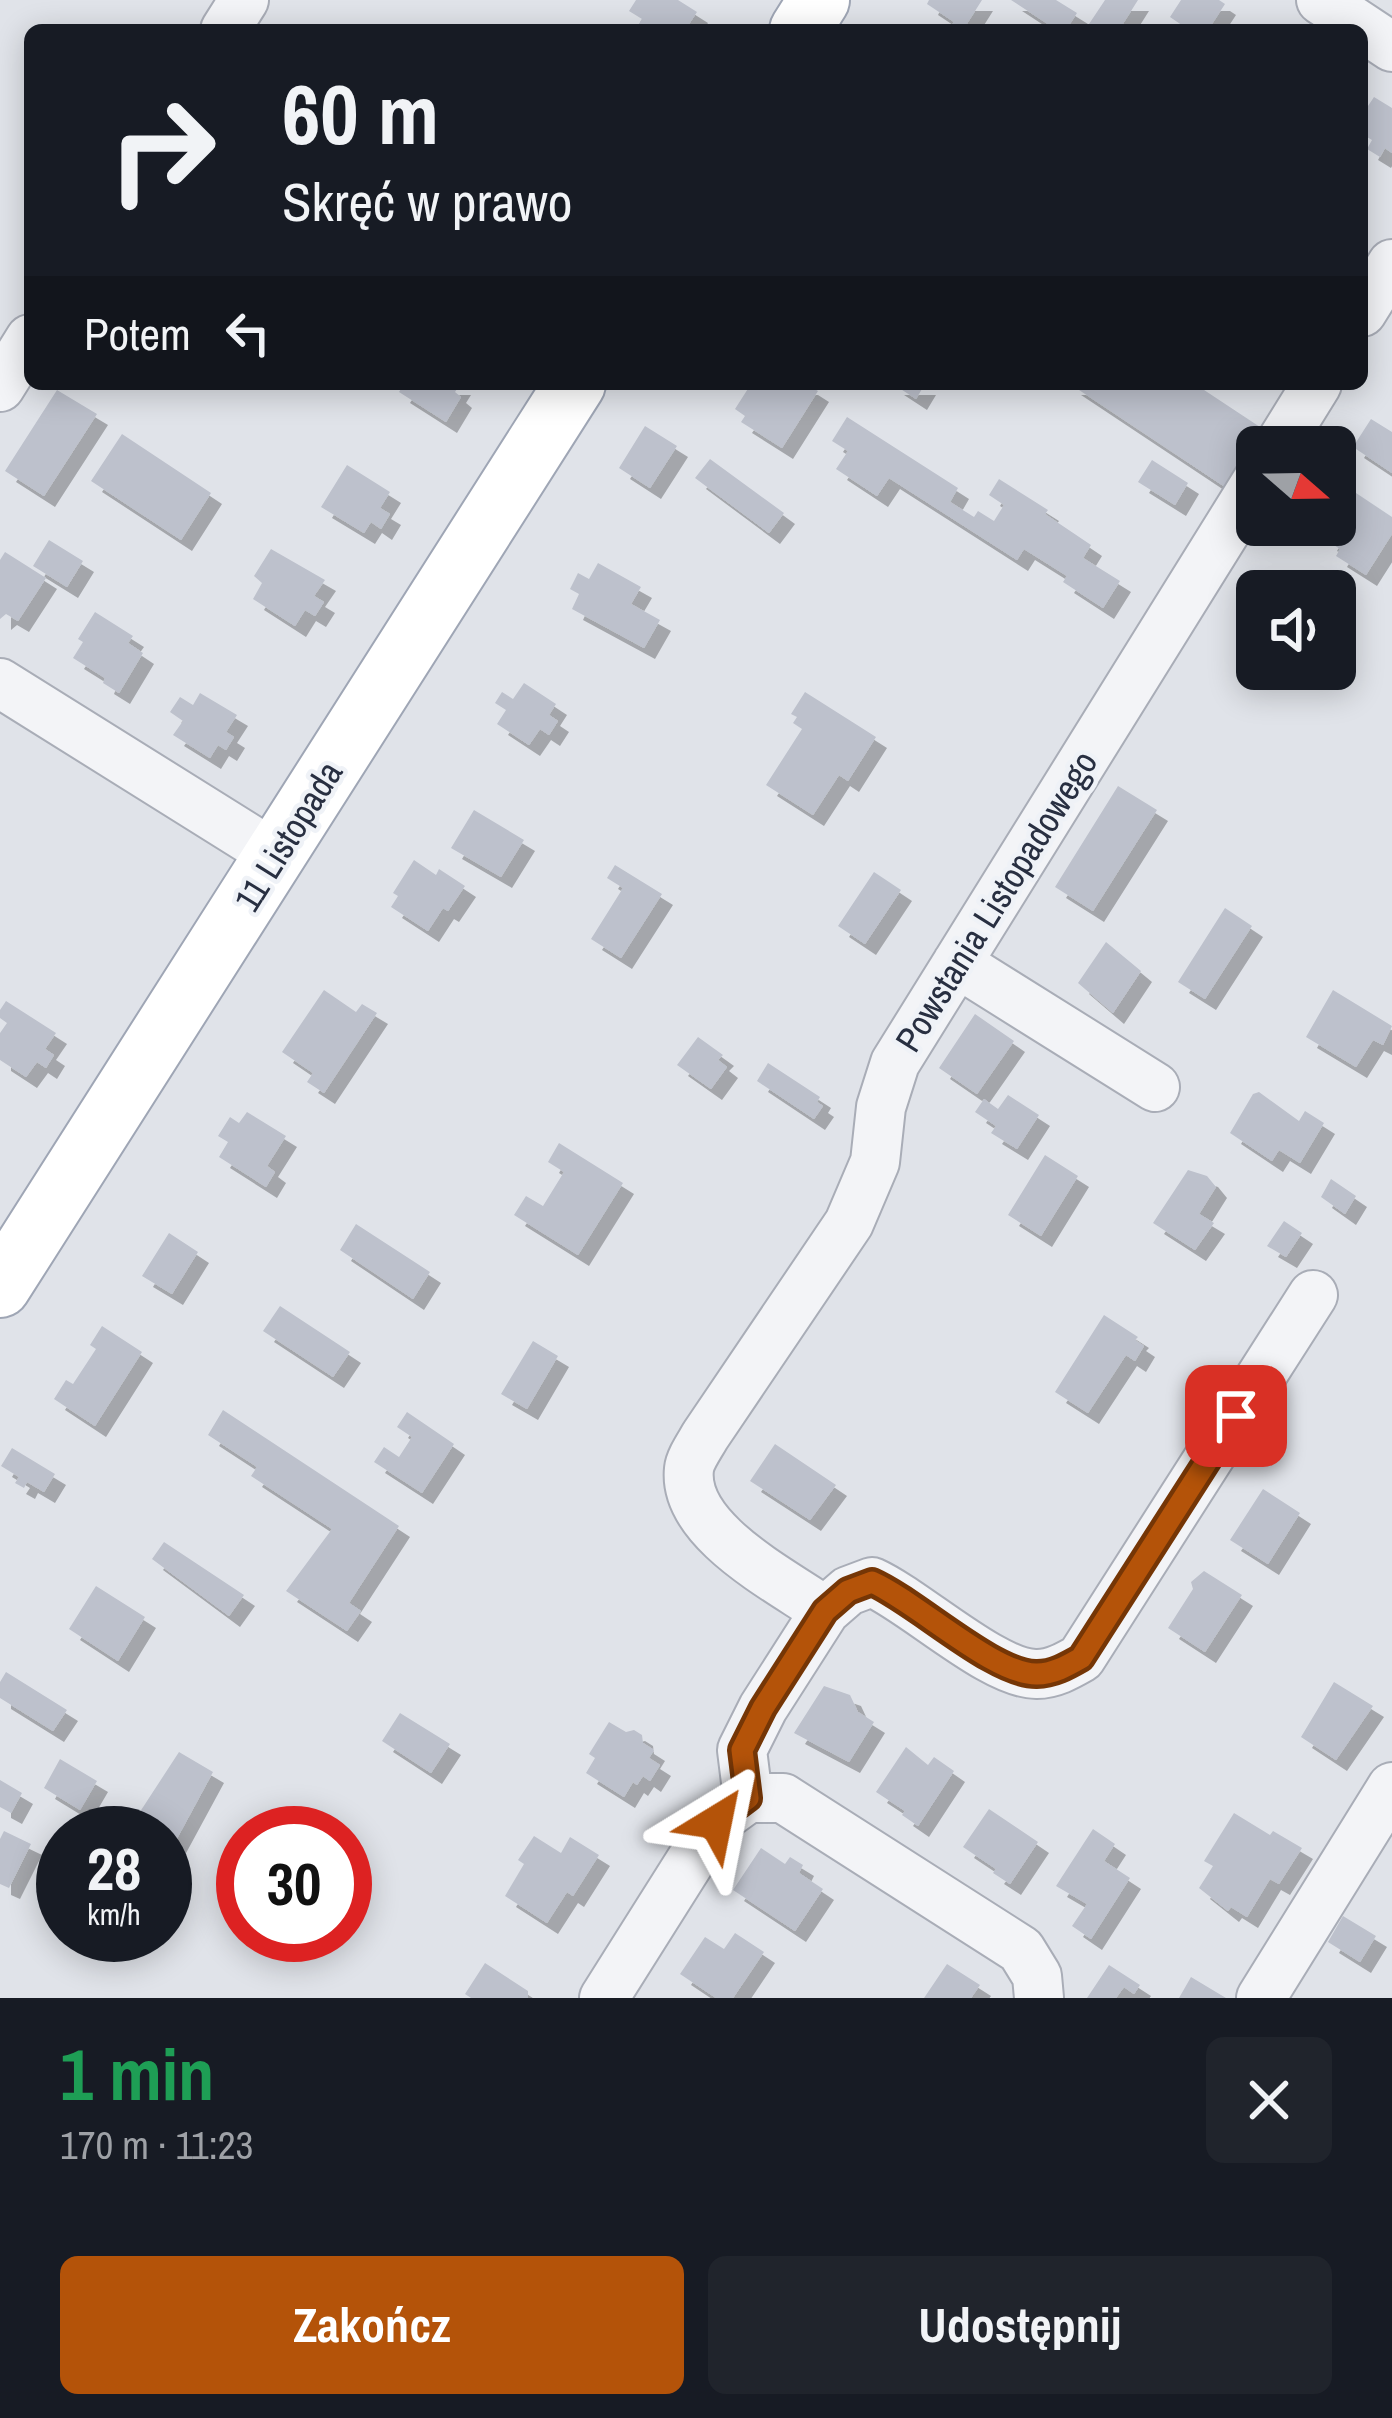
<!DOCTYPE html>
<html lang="pl">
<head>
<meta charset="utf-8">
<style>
	:root { --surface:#171b24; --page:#20242c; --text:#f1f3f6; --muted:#9ea1a6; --accent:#b45309 }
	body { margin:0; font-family:"Archivo Narrow",sans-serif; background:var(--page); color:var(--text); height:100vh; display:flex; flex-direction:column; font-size:45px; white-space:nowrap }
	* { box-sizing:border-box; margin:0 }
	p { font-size:39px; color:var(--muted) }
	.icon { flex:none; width:66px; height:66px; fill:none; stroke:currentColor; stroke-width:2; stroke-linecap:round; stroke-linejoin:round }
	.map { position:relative; height:1998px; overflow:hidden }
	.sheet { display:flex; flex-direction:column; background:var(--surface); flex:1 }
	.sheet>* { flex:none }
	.top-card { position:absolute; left:24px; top:24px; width:1344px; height:366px; border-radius:18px; box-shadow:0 6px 30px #0003; background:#171b24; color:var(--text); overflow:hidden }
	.needle { width:78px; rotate:110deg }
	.controls { position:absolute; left:1236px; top:426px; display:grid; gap:24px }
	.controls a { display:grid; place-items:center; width:120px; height:120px; border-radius:18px; background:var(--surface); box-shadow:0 6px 30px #0003; font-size:60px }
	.speed { position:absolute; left:36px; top:1806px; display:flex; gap:24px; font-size:60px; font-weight:700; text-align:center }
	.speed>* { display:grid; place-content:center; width:156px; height:156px; border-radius:50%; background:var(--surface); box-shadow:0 6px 30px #0003; line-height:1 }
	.speed small { font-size:30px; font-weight:400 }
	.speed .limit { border:18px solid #d22; background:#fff; color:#111 }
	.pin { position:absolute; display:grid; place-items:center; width:102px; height:102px; color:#fff; margin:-51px; border-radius:24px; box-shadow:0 6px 18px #0006 }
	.me { position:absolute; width:132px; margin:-66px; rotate:35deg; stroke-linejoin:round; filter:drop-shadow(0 0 9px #0008) }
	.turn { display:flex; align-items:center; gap:42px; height:252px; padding:0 60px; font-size:54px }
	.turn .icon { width:156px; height:156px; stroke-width:2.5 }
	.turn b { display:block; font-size:84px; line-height:102px }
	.then { display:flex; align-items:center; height:114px; padding:0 60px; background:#0003; gap:24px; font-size:45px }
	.round { display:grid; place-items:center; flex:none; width:126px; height:126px; border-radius:18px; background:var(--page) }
	.summary { display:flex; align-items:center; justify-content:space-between; height:204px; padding:0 60px }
	h1 { font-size:72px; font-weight:700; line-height:90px; color:#1e9e55 }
	.button { display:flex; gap:24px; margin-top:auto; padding:24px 60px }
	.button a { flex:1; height:138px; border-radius:18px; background:var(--accent); color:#fff; font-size:48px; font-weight:700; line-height:138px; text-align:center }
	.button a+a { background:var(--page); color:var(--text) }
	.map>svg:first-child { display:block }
	.building { fill:#bdc1cc; filter:url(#shadow) }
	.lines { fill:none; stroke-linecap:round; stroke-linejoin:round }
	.minor-casing { stroke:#a9adb7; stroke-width:52 }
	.major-casing { stroke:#9fa6b5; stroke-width:64 }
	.minor { stroke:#f3f4f7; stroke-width:48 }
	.major { stroke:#fff; stroke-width:60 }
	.route-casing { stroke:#753606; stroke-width:30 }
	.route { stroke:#b45309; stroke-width:21 }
	.labels { text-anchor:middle; stroke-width:9; stroke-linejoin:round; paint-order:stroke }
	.street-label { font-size:36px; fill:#282f41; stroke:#eff2f7 }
</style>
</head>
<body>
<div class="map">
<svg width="1392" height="1998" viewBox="0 0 1392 1998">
	<defs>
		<filter id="shadow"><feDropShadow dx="11" dy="11" stdDeviation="0" flood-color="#0004"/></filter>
	</defs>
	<rect width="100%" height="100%" fill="#e0e3e9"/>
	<!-- building -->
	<path class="building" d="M636 0H678L697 12 685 30H635L642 19 629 11Z
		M929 0H982L963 30 951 26 954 22 927 4Z
		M1011 0H1056L1077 13 1066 30H1057Z
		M1105 0H1138L1119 30H1085Z
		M1181 0H1219L1225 4 1208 30H1189L1170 17Z
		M1374 97 1392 108V153L1385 148 1380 157 1367 149 1372 140 1362 134V115Z
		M404 384H460L455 392 461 397 446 422 399 392Z
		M751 384H807L818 391 782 448 741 422 745 416 735 409Z
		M893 384H925L916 399Z
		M1070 384H1195L1263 429 1225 487Z
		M57 390 97 414 44 496 5 471Z
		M847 417 958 488 950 502 974 517 978 511 994 521 1004 505 989 495 999 479 1048 510 1045 514 1091 545 1083 558 1120 581 1103 608 1063 582 1067 576 1024 549 1017 560 889 478 877 496 836 469 848 451 832 441Z
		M1371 419 1392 432V473L1353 447Z
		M645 426 677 446 650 488 619 468Z
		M122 434 211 493 181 540 91 481Z
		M710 459 784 513 769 533 695 478Z
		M1152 460 1188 483 1175 505 1138 482Z
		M347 465 390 492 380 508 390 514 381 529 371 522 364 533 321 507Z
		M1356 493 1392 517V534L1366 575 1336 556 1340 549 1326 540 1333 528 1330 525H1335V513L1344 512Z
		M49 540 83 561 67 587 33 566Z
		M271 549 325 580 314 596 324 602 315 616 305 610 295 626 253 599 262 583 254 576Z
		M5 552 46 578 18 621 6 614 0 619V560Z
		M598 563 641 587 631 604 660 620 644 648 572 609 579 594 570 589 578 573 589 579Z
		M1266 575 1290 591H1257V611L1247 605Z
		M95 612 133 636 128 643 143 653 119 693 103 683 105 678 73 658 83 642 78 639Z
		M524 683 556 704 549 715 558 721 549 735 540 729 529 745 497 724 506 710 495 703 502 692 513 699Z
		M805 692 876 737 848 781 839 775 813 815 766 785 802 729 793 723 797 717 791 714Z
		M200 693 237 715 226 732 234 737 226 750 218 745 210 758 173 735 183 721 170 712 180 697 193 705Z
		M1118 786 1157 810 1093 911 1055 887Z
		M474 810 524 840 501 877 451 848Z
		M414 860 436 875 439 869 465 886 448 911 443 908 428 931 391 907 398 896 393 893Z
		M615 865 662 894 621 958 591 939 623 888 607 878Z
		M874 872 901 890 865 944 838 926Z
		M1225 908 1252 926 1205 999 1178 982Z
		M1106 942 1141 971 1113 1013 1078 983Z
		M324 990 356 1012 362 1004 377 1013 324 1093 307 1082 313 1073 282 1052Z
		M1333 990 1392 1026 1383 1045 1373 1040 1356 1067 1306 1037Z
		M6 1001 56 1033 45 1049 54 1055 46 1068 37 1062 26 1077 0 1060V1033L7 1023 0 1018V1010Z
		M975 1014 1014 1041 977 1094 939 1068Z
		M698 1037 723 1055 718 1060 727 1067 711 1089 677 1065Z
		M768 1063 820 1097 817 1102 823 1106 814 1119 757 1081Z
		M1259 1092 1299 1121 1305 1111 1324 1123 1300 1163 1279 1150 1272 1161 1230 1133 1253 1094Z
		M1008 1095 1039 1115 1017 1149 991 1133 996 1126 975 1112 984 1099 998 1109Z
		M247 1112 286 1136 267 1166 275 1172 266 1187 219 1157 228 1142 218 1136 230 1117 239 1123Z
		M559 1143 623 1183 578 1255 514 1215 526 1196 543 1206 564 1172 548 1162Z
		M1045 1155 1078 1176 1041 1236 1008 1215Z
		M1188 1170 1207 1176 1216 1187 1199 1214 1214 1223 1195 1250 1153 1223Z
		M1331 1179 1356 1196 1345 1214 1321 1197Z
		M1284 1221 1302 1233 1286 1257 1267 1246Z
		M356 1224 430 1272 413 1299 340 1250Z
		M169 1233 198 1252 172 1294 142 1276Z
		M280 1306 350 1352 333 1377 263 1331Z
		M1104 1315 1138 1337 1135 1340 1144 1346 1135 1361 1126 1355 1088 1413 1055 1392Z
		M102 1326 142 1352 95 1426 54 1399 66 1380 73 1384 96 1349 90 1345Z
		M533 1341 558 1356 527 1409 501 1394Z
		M223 1410 399 1526 349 1603 361 1611 347 1631 286 1591 332 1529 251 1476 257 1467 208 1435Z
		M407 1412 454 1444 422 1493 374 1462 384 1447 399 1457 412 1437 397 1427Z
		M775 1444 836 1485 810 1520 750 1481Z
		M12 1448 55 1474 44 1492 27 1482 24 1488 15 1483 19 1477 1 1466Z
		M1263 1489 1300 1513 1268 1564 1230 1540Z
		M164 1542 244 1595 229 1616 152 1559Z
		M1204 1571 1242 1595 1205 1652 1168 1628 1193 1589 1191 1582Z
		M96 1586 145 1617 118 1661 69 1629Z
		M6 1672 67 1710 53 1731 0 1698V1682Z
		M1334 1682 1373 1706 1336 1760 1301 1737Z
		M824 1686 850 1695 858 1712 874 1722 849 1762 794 1733Z
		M400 1713 450 1744 431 1773 382 1741Z
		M609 1722 626 1732 634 1730 642 1735 643 1743 654 1750 649 1758 660 1765 650 1781 643 1776 637 1785 633 1782 624 1797 586 1773 595 1758 589 1754Z
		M906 1747 928 1765 934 1757 954 1771 918 1826 902 1815 905 1811 876 1792Z
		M179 1752 213 1772 174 1844 165 1840V1833H152L134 1821Z
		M60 1759 97 1781 80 1810 44 1788Z
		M0 1780 22 1793 11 1813 0 1807Z
		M989 1809 1038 1842 1010 1884 993 1873 996 1869 963 1847Z
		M1234 1813 1270 1835 1273 1831 1302 1848 1279 1884 1270 1879 1247 1917 1231 1907 1228 1911 1199 1888 1213 1866 1204 1861Z
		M1093 1829 1115 1844 1104 1861 1130 1878 1091 1939 1072 1926 1087 1904 1056 1886Z
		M4 1831 31 1844 9 1888 0 1884V1839Z
		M534 1836 561 1853 570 1837 599 1855 573 1896 567 1892 547 1923 505 1896 524 1864 518 1860Z
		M761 1848 785 1864 790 1857 803 1865 799 1873 823 1889 795 1931 733 1890Z
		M1343 1916 1376 1936 1360 1962 1328 1942Z
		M735 1933 764 1952 733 1998H716L680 1974 705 1937 724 1949Z
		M485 1963 528 1991V1998H471L465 1994Z
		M947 1964 980 1985 971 1998H924Z
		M1109 1965 1140 1985 1134 1994 1124 1987 1116 1998H1087Z
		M1191 1977 1226 1998H1179Z"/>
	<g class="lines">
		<defs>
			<path id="minor" d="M1321 0 1392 47
				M225 30 244 0
				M1362 312 1392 264
				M0 387 30 339
				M1278 447 1317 384
				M0 683 275 855
				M957 963 1155 1087
				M825 1611 848 1591 872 1582C916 1602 994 1675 1037 1674 1053 1674 1067 1666 1081 1658L1313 1295
				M748 1798 742 1750 763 1708 825 1611C781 1580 682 1531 689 1469 690 1459 700 1445 705 1436L849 1223 875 1162 881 1107 895 1063 1257 481
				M604 1998 715 1822 748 1798H783L1021 1950 1037 1976 1039 1998
				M1261 1998 1392 1787"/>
			<path id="major" d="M800 30 819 0
				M0 1287 575 384"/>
		</defs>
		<!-- minor casing -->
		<use href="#minor" class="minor-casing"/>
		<!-- major casing -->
		<use href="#major" class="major-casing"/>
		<!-- minor -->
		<use href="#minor" class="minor"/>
		<!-- major -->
		<use href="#major" class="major"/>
	</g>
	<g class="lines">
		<defs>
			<path id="route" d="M716 1822 748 1798 742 1750 763 1708 825 1611 848 1591 872 1582C917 1602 994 1675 1037 1674 1053 1674 1067 1666 1081 1658L1236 1416"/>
		</defs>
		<!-- route casing -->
		<use href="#route" class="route-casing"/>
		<!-- route -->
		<use href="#route" class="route"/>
	</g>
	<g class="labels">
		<!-- street labels -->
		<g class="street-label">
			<text transform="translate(288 836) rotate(-58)" y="13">11 Listopada</text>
			<text transform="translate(996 901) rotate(-58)" y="13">Powstania Listopadowego</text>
		</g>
	</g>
</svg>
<div class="controls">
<a><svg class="needle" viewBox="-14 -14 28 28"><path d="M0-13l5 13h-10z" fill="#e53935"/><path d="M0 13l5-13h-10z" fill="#9ea1a6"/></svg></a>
<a><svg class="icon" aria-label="sound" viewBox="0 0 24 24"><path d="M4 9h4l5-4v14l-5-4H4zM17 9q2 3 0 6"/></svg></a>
</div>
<div class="speed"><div>28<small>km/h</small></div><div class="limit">30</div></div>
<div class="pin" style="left:1236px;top:1416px;background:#d93025"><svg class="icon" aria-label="arrive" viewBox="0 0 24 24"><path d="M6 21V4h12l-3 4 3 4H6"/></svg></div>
<svg class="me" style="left:716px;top:1822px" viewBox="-20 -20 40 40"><path d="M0-17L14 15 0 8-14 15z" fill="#b45309" stroke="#fff" stroke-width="4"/></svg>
<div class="top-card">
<div class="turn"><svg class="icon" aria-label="right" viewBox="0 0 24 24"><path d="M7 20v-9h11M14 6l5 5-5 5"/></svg><div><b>60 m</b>Skręć w prawo</div></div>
<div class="then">Potem<svg class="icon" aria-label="left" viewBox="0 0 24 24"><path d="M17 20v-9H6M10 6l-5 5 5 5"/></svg></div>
</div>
</div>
<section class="sheet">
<div class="summary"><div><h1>1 min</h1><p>170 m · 11:23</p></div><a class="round"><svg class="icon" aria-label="close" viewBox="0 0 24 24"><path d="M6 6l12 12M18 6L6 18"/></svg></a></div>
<div class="button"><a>Zakończ</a><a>Udostępnij</a></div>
</section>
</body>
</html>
